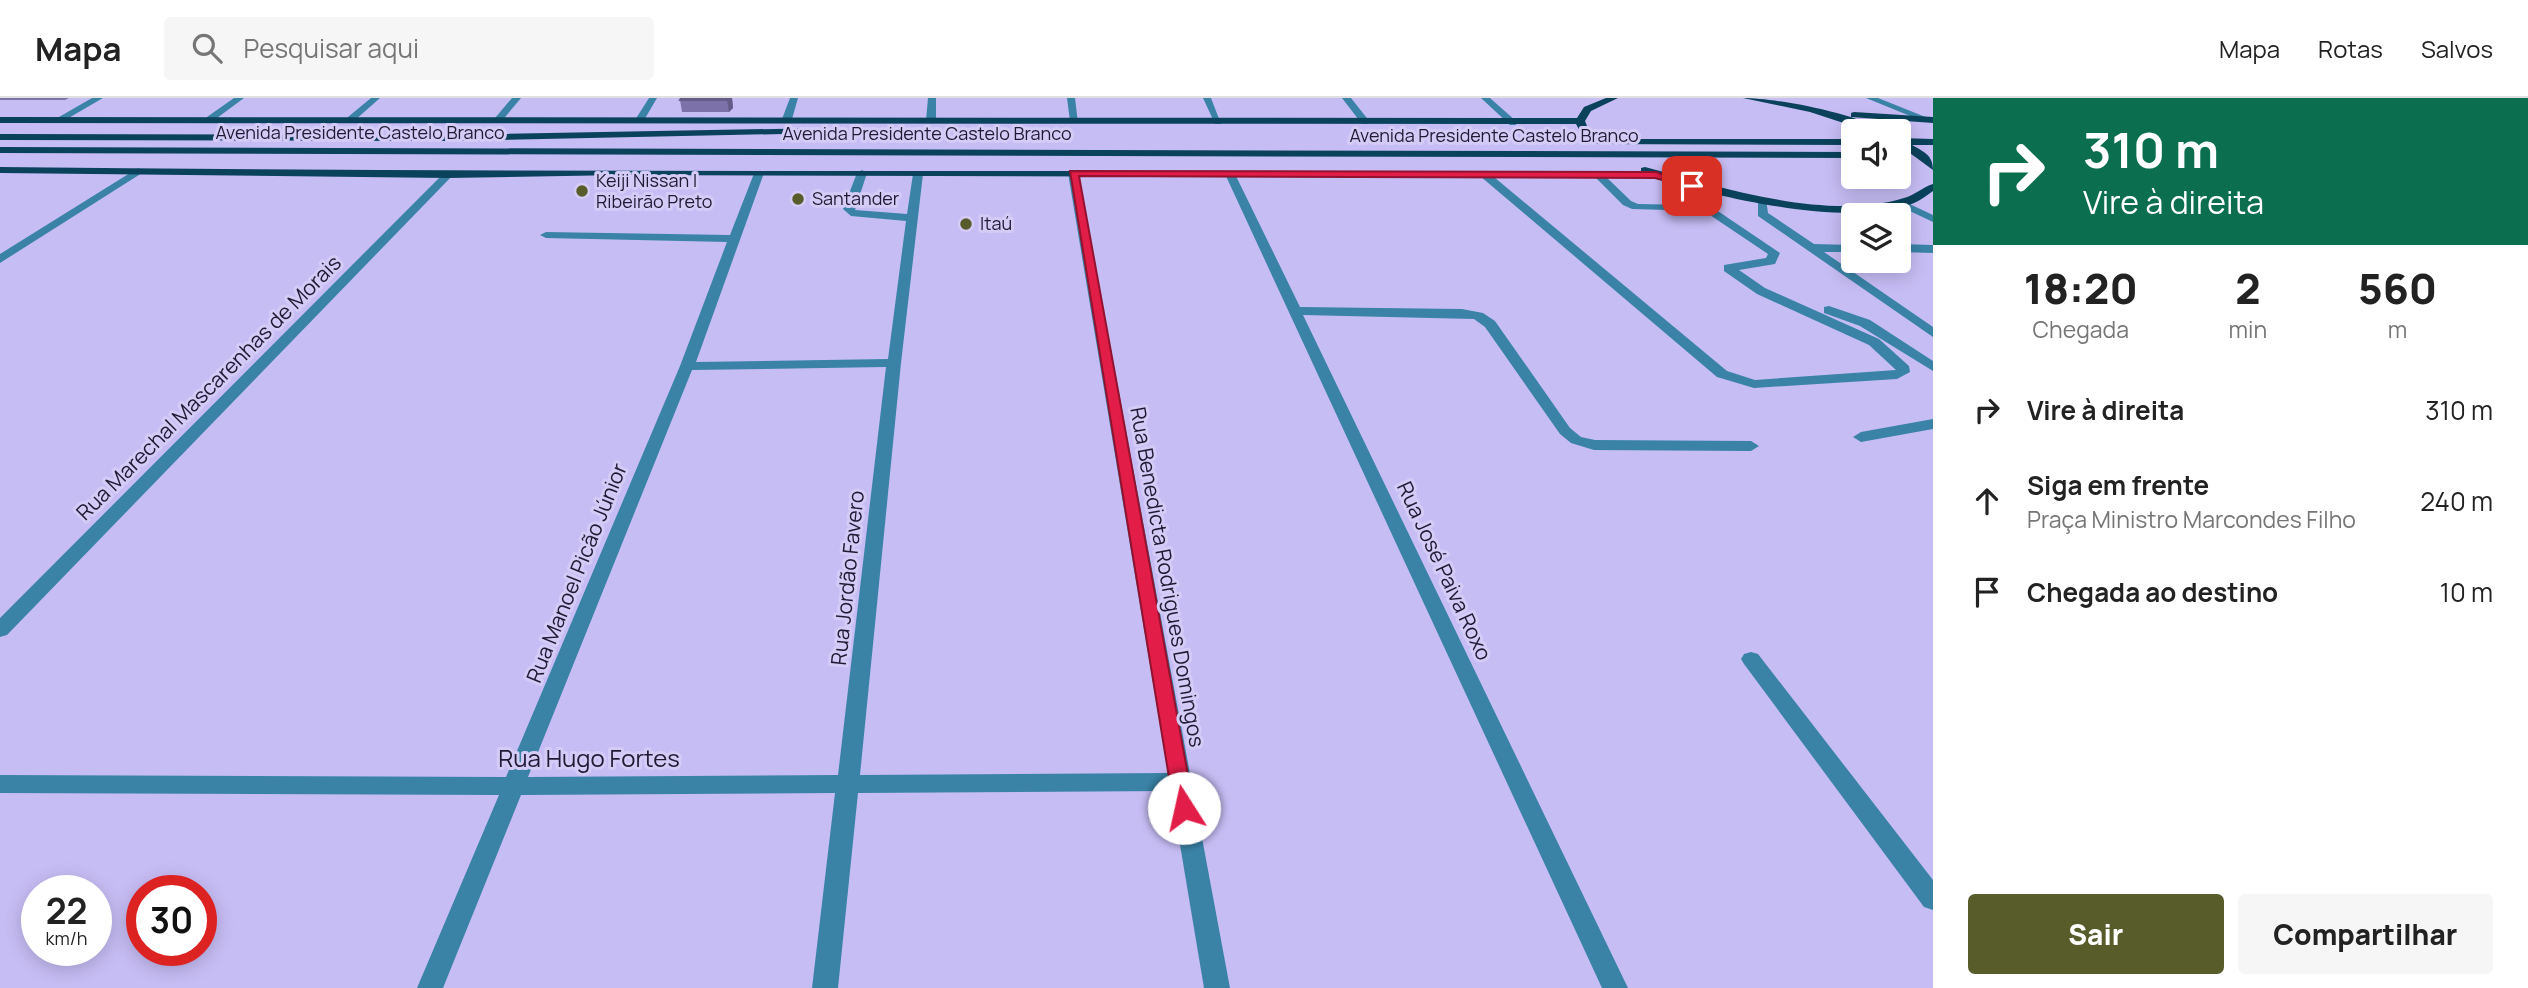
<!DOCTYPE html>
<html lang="pt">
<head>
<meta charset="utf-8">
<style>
	:root { --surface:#fff; --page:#f6f6f6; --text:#222; --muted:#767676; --line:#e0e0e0; --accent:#585c2a }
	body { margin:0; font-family:Manrope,sans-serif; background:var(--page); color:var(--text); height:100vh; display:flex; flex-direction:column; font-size:26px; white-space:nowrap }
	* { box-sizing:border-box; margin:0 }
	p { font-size:23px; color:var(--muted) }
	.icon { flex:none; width:38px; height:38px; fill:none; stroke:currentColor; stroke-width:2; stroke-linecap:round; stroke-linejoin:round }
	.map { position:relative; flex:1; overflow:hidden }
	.details { display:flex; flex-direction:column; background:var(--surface); width:595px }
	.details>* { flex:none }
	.guide { background:#0b6e4f; color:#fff; overflow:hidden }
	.controls { position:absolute; left:1841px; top:21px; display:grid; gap:14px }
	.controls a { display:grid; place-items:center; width:70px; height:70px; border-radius:7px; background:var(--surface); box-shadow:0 4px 18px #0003; font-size:35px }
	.speed { position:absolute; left:21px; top:777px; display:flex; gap:14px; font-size:35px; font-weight:700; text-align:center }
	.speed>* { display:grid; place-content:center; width:91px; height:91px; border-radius:50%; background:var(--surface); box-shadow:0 4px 18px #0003; line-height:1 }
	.speed small { font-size:18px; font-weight:400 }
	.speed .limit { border:10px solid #d22; background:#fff; color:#111 }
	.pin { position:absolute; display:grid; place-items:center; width:60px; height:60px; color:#fff; margin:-30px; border-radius:14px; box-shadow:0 4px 10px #0006 }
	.me { position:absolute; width:77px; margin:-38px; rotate:350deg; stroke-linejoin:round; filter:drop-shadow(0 0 5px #0008) }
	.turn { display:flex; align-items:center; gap:24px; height:147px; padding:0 35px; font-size:32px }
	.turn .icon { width:91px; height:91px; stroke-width:2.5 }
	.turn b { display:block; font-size:49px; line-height:60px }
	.eta { display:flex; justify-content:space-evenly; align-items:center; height:119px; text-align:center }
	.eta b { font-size:42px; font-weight:800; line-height:49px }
	.action { display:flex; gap:14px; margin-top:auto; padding:14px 35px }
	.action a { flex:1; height:80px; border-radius:7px; background:var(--accent); color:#fff; font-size:28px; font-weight:800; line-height:80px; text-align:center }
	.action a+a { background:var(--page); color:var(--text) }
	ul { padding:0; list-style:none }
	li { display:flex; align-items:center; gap:21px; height:91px; padding:0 35px }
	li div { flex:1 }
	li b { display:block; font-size:26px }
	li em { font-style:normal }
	header { display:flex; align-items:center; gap:42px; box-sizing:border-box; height:98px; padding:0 35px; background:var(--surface); border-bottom:2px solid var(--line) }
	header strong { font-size:33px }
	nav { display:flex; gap:38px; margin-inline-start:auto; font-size:24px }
	.search { width:490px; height:63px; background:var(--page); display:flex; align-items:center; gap:18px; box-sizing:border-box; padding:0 24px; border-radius:7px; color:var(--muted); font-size:26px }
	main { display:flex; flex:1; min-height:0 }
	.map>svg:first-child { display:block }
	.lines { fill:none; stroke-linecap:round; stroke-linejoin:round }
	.minor { fill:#3a83a7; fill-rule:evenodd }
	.major { fill:#0a425b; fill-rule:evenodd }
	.wall { fill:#7d71a9 }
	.shaded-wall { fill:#665c89 }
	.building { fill:#9183c4; stroke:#665c89; stroke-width:2 }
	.route { fill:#e11d48; stroke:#92132f; stroke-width:2 }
	.poi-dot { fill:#585c2a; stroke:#d4ccf6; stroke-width:2.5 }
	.labels { text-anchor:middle; stroke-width:6; stroke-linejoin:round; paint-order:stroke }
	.far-street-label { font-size:18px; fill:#201a34; stroke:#d4ccf6 }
	.far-poi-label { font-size:18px; fill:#201a34; stroke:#d4ccf6; text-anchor:start }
	.street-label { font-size:21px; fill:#201a34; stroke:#d4ccf6 }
	.near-street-label { font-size:24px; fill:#201a34; stroke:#d4ccf6 }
</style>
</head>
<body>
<header>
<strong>Mapa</strong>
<div class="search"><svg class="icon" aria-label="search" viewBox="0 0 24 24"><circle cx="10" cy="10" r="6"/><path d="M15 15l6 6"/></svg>Pesquisar aqui</div>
<nav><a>Mapa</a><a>Rotas</a><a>Salvos</a></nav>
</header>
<main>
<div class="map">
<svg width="1933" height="890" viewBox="0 0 1933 890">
	<rect width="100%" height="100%" fill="#c7bdf5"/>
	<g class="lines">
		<!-- minor -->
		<path class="minor" d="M92 0H103L60 25 52 23Z
			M234 0H244L213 23H207V19Z
			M371 0H380L354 23H348V19Z
			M512 0H521L501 24H495V20Z
			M649 0H657L643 24H637L635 22Z
			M790 0H798L792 21 787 24 782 21Z
			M928 0H936V22L931 25 926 22Z
			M1067 0H1075L1078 25 1070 23Z
			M1203 0H1211L1221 26H1215Z
			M1342 0H1351L1370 24 1368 26H1362Z
			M1481 0H1490L1516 23V27H1510Z
			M1866 0H1878L1933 22 1925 24Z
			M138 70 143 73 142 75 0 165V156Z
			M755 73 764 75 696 264 888 261 906 123 851 118 843 111 857 75 862 72 867 75 855 112 907 116 913 76 918 73 923 76 901 265 860 677 1168 675 1068 75 1073 72 1078 75 1230 890H1204L1171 693 858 695 838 890H812L835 695 521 697 443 890H417L499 697 0 695V677L506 679 680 268 727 144 546 140 540 137 546 134 730 137ZM886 269 838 677 528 679 692 272Z
			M1226 74 1235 76 1300 209 1462 211 1483 215 1495 223 1570 330 1581 339 1595 342 1751 343 1759 348 1751 353 1594 352 1571 345 1560 336 1485 229 1474 221 1303 217 1628 890H1602L1225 76Z
			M1480 74H1488L1727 273 1755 282 1896 272 1869 247 1757 196 1724 173V167L1766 160 1768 156 1704 113 1632 111 1623 107 1593 77 1602 75 1631 103 1638 106 1694 107 1690 102 1687 87 1696 85 1700 101 1780 155 1775 166 1739 172 1765 190 1879 241 1909 268 1910 274 1897 281 1754 290 1717 279 1480 78Z
			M444 75 453 77 7 537 0 539V520Z
			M1758 101H1766L1768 115 1814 146 1853 147V154H1824L1933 229V239L1758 118Z
			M1901 102 1933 117V124L1897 107 1896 105Z
			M1899 146 1933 147V155L1899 154Z
			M1829 208 1870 222 1933 263V273L1860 228 1824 215V209Z
			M1933 321V331L1861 344 1853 339 1861 334Z
			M1751 554 1758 556 1933 782V812L1924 809 1744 566 1741 561 1744 556Z"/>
		<!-- major -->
		<path class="major" d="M1606 0H1618L1591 13 1585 23 1589 33 1584 36 1581 35 1576 26 0 25V19L1577 20 1584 9Z
			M1743 0C1775 0 1856 15 1882 33H1868L1810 14Z
			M1854 14 1933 19V25L1851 19V15Z
			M825 30 830 33 828 35 446 43 0 42V36L433 37Z
			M1899 40 1933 41V47H1912C1924 54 1933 57 1933 72L1899 47Z
			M1594 41H1853V47L1591 46V42Z
			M0 49 1853 54V60L0 55Z
			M0 69C547 75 1094 72 1641 74V70L1645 69C1719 89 1828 124 1904 100 1915 97 1923 89 1933 86V93C1927 97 1921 102 1914 105 1854 131 1718 100 1658 80L621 77 448 80 0 75Z"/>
	</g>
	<!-- wall -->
	<path class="wall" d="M0 0H69L65 2H0Z
		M732 0 733 10 729 14H682L680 2Z"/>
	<!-- shaded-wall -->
	<path class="shaded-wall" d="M729 0H732L733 10 729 14 727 2Z"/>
	<!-- building -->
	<path class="building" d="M681 0H729L727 2H680Z"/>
	<!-- route -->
	<path class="route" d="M1070 73 1656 74 1697 88 1692 90 1655 80 1079 78 1194 710 1191 716 1184 718 1177 716 1174 710Z"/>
	<!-- markers -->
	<g class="poi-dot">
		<circle cx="582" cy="93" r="7"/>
		<circle cx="798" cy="101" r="7"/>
		<circle cx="966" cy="126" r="7"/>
	</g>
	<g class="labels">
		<!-- far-street labels -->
		<g class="far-street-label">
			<text x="360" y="41">Avenida Presidente Castelo Branco</text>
			<text x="927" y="42">Avenida Presidente Castelo Branco</text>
			<text x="1494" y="44">Avenida Presidente Castelo Branco</text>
		</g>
		<!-- far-poi labels -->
		<g class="far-poi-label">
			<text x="596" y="89">Keiji Nissan |<tspan x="596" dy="21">Ribeirão Preto</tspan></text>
			<text x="812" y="107">Santander</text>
			<text x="980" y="132">Itaú</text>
		</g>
		<!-- street labels -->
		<g class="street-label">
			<text transform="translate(209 290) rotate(-45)" y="7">Rua Marechal Mascarenhas de Morais</text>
			<text transform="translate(1444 473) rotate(65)" y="7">Rua José Paiva Roxo</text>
			<text transform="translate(577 475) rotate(-68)" y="7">Rua Manoel Picão Júnior</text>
			<text transform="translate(1167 479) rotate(80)" y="7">Rua Benedicta Rodrigues Domingos</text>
			<text transform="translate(848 480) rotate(-84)" y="7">Rua Jordão Favero</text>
		</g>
		<!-- near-street labels -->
		<g class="near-street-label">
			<text x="589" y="669">Rua Hugo Fortes</text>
		</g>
	</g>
</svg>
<div class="controls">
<a><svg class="icon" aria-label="sound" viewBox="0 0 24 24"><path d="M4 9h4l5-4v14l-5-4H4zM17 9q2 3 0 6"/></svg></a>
<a><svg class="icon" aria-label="layers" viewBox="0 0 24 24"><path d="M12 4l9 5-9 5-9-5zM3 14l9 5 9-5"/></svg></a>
</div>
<div class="speed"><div>22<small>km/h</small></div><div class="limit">30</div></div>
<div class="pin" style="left:1692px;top:88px;background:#d93025"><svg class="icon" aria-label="arrive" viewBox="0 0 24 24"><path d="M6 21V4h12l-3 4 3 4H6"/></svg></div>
<svg class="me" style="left:1184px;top:710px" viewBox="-20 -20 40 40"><circle r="19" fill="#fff"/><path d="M0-13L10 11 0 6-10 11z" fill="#e11d48"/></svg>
</div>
<section class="details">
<div class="guide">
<div class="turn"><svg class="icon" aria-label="right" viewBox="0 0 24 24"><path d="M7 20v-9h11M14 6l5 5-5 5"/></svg><div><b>310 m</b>Vire à direita</div></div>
</div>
<div class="eta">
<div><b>18:20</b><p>Chegada</p></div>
<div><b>2</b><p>min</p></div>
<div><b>560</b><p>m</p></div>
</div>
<ul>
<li><svg class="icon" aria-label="right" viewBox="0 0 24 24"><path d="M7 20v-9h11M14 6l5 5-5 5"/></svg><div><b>Vire à direita</b></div><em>310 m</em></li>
<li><svg class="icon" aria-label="ahead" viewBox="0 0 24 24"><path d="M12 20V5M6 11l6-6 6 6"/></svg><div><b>Siga em frente</b><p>Praça Ministro Marcondes Filho</p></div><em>240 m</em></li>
<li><svg class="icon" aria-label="arrive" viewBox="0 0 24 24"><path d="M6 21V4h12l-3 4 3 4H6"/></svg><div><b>Chegada ao destino</b></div><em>10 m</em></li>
</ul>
<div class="action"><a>Sair</a><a>Compartilhar</a></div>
</section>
</main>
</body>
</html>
